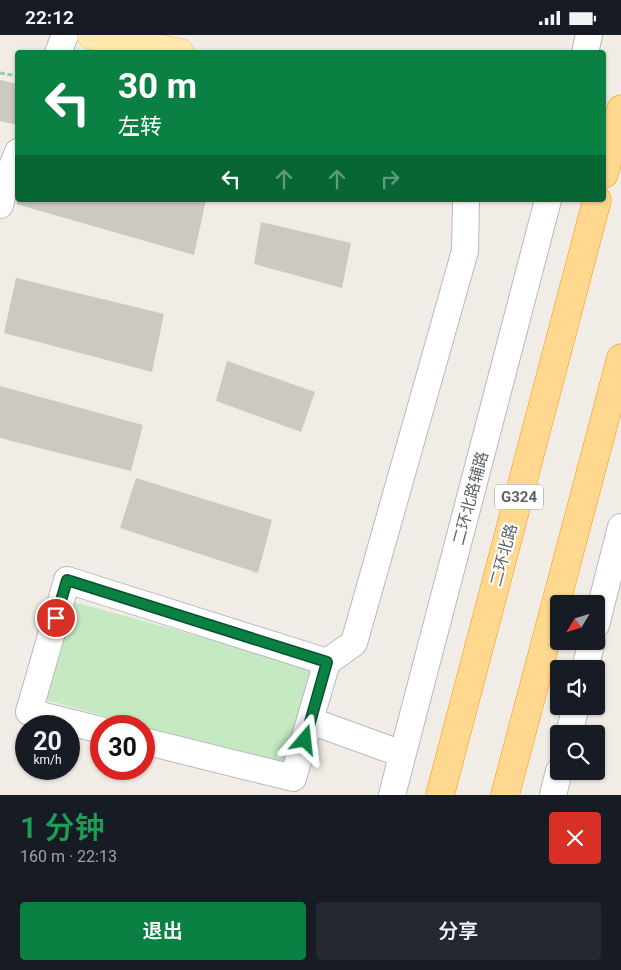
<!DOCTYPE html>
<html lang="zh">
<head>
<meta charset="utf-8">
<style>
	:root { --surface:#171b24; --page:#242831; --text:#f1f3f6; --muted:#9ea1a6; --accent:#0b8043 }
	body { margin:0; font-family:Roboto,"Noto Sans SC",sans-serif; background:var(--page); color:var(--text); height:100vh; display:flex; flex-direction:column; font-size:19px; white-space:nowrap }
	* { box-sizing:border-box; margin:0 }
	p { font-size:16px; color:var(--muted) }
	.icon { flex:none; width:28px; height:28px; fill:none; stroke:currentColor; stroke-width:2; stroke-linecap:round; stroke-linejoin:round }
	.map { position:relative; height:760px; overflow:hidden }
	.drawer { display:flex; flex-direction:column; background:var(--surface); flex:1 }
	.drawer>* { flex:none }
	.top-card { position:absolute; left:15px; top:15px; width:591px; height:152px; border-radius:5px; box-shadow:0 1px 4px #0004; background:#0b8043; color:#fff; overflow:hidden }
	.needle { width:32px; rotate:232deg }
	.fabs { position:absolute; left:550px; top:560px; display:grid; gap:10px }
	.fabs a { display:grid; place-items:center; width:55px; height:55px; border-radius:5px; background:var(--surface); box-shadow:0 1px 4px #0004; font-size:25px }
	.speed { position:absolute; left:15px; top:680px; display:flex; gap:10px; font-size:25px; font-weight:700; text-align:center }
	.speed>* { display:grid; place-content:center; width:65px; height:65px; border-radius:50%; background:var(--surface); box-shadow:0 1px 4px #0004; line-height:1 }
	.speed small { font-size:12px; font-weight:400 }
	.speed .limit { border:8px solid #d22; background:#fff; color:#111 }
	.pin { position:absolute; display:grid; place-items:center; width:42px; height:42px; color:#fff; margin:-21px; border:2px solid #fff; border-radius:50%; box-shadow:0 1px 5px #0007 }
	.me { position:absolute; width:55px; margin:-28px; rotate:17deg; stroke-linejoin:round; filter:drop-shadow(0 0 4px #0008) }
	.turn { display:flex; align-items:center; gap:18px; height:105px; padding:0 20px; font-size:22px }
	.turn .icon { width:65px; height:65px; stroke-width:2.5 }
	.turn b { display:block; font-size:35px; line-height:42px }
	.lanes { display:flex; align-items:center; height:48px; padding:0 20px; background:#0003; justify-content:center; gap:25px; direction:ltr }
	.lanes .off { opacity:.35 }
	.round { display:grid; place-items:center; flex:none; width:52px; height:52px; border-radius:5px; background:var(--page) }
	.summary { display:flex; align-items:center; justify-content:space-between; height:85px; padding:0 20px }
	h1 { font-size:30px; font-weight:600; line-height:38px; color:#1e9e55 }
	.button { display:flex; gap:10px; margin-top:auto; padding:10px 20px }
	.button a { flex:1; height:58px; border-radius:5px; background:var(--accent); color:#fff; font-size:20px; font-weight:600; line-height:58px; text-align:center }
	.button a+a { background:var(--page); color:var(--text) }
	.status { display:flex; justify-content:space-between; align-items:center; height:35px; padding:0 25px; background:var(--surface); direction:ltr }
	.status svg { height:14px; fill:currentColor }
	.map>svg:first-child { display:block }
	.green { fill:#c5e9c1 }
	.building { fill:#ccc8c2 }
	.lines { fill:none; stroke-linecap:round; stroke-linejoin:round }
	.minor-casing { stroke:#b6b9bd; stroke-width:28 }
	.major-casing { stroke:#f9bd56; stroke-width:29 }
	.highway-casing { stroke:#f79400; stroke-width:29 }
	.path { stroke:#9bcda5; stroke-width:3; stroke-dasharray:5 2.5; stroke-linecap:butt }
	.minor { stroke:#fff; stroke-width:26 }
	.major { stroke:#ffeaad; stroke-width:28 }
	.highway { stroke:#ffd88f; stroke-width:28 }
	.route-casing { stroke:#07532c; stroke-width:12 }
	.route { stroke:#0b8043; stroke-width:9 }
	.labels { text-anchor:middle; stroke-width:4; stroke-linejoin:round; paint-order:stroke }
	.shield { fill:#fff; stroke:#8e9295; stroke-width:1 }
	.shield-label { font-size:15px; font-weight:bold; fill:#5d6367 }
	.street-label { font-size:16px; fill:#5d6367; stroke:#fff }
</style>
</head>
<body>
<div class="status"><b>22:12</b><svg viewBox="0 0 49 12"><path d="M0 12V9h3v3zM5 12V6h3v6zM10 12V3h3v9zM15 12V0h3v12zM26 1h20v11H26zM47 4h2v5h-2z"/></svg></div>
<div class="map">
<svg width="621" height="760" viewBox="0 0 621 760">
	<rect width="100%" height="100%" fill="#f1ede6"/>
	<!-- green -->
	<path class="green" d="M70 566 312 632 284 730 42 664Z"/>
	<!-- building -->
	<path class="building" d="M0 45 18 49V90L0 86Z
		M18 165H206L194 220 16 169Z
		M261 187 351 208 342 253 254 229Z
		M16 243 164 279 152 337 4 298Z
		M227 326 315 357 301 397 216 366Z
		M0 351 143 390 131 436 0 403Z
		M136 443 272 485 258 538 120 493Z"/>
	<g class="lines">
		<defs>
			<path id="minor" d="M58 18 65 0
				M585 18 589 0
				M0 145 6 146 18 117
				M0 170 6 146
				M596 590 621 492
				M327 627 354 608 465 216 466 165
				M585 634 592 606
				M311 686 402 719
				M101 695 29 677 67 545 327 627 293 743 144 706
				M569 699 576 671
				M392 760 548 165
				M553 760 559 736"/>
			<path id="major" d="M91 0 180 18"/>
			<path id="highway" d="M604 139 621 74
				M440 760 597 165
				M505 760 621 323"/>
		</defs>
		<!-- minor casing -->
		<use href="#minor" class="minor-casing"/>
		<!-- major casing -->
		<use href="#major" class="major-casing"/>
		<!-- highway casing -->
		<use href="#highway" class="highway-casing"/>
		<!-- path -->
		<path class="path" d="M0 38 18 41"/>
		<!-- minor -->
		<use href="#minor" class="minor"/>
		<!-- major -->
		<use href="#major" class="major"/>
		<!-- highway -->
		<use href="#highway" class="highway"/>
	</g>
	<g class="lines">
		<defs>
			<path id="route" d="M56 583 67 545 327 627 305 705"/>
		</defs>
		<!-- route casing -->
		<use href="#route" class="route-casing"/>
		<!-- route -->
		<use href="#route" class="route"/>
	</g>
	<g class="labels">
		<!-- shield labels -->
		<rect class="shield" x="495" y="449.5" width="48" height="25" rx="4"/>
		<g class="shield-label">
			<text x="519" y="467">G324</text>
		</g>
		<!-- street labels -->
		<g class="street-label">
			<text transform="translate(470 463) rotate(-75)" y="6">二环北路辅路</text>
			<text transform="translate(503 520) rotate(-75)" y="6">二环北路</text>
		</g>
	</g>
</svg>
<div class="fabs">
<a><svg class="needle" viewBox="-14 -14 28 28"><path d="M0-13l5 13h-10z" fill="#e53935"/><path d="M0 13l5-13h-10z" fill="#9ea1a6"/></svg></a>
<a><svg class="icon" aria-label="sound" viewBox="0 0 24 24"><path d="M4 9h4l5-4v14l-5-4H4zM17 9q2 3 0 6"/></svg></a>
<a><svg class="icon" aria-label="search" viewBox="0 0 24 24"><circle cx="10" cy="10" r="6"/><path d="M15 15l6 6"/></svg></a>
</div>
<div class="speed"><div>20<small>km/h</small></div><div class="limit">30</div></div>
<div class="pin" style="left:56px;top:583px;background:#d93025"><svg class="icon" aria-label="arrive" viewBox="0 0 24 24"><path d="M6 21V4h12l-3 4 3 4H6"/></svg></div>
<svg class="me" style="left:305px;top:705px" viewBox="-20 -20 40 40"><path d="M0-17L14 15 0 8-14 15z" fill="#0b8043" stroke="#fff" stroke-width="4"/></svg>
<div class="top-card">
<div class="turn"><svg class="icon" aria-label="left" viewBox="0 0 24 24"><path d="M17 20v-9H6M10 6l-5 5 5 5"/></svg><div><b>30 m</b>左转</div></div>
<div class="lanes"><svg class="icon" aria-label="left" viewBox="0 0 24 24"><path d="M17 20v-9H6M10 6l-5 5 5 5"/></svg><svg class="icon off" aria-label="ahead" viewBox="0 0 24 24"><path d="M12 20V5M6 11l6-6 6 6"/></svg><svg class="icon off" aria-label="ahead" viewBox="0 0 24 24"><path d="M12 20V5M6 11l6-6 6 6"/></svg><svg class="icon off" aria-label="right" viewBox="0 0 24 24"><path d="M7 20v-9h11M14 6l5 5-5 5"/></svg></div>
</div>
</div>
<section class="drawer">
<div class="summary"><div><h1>1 分钟</h1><p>160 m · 22:13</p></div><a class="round" style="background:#d93025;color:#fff"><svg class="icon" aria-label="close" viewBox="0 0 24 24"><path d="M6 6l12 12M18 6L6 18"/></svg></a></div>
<div class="button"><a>退出</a><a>分享</a></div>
</section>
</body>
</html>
